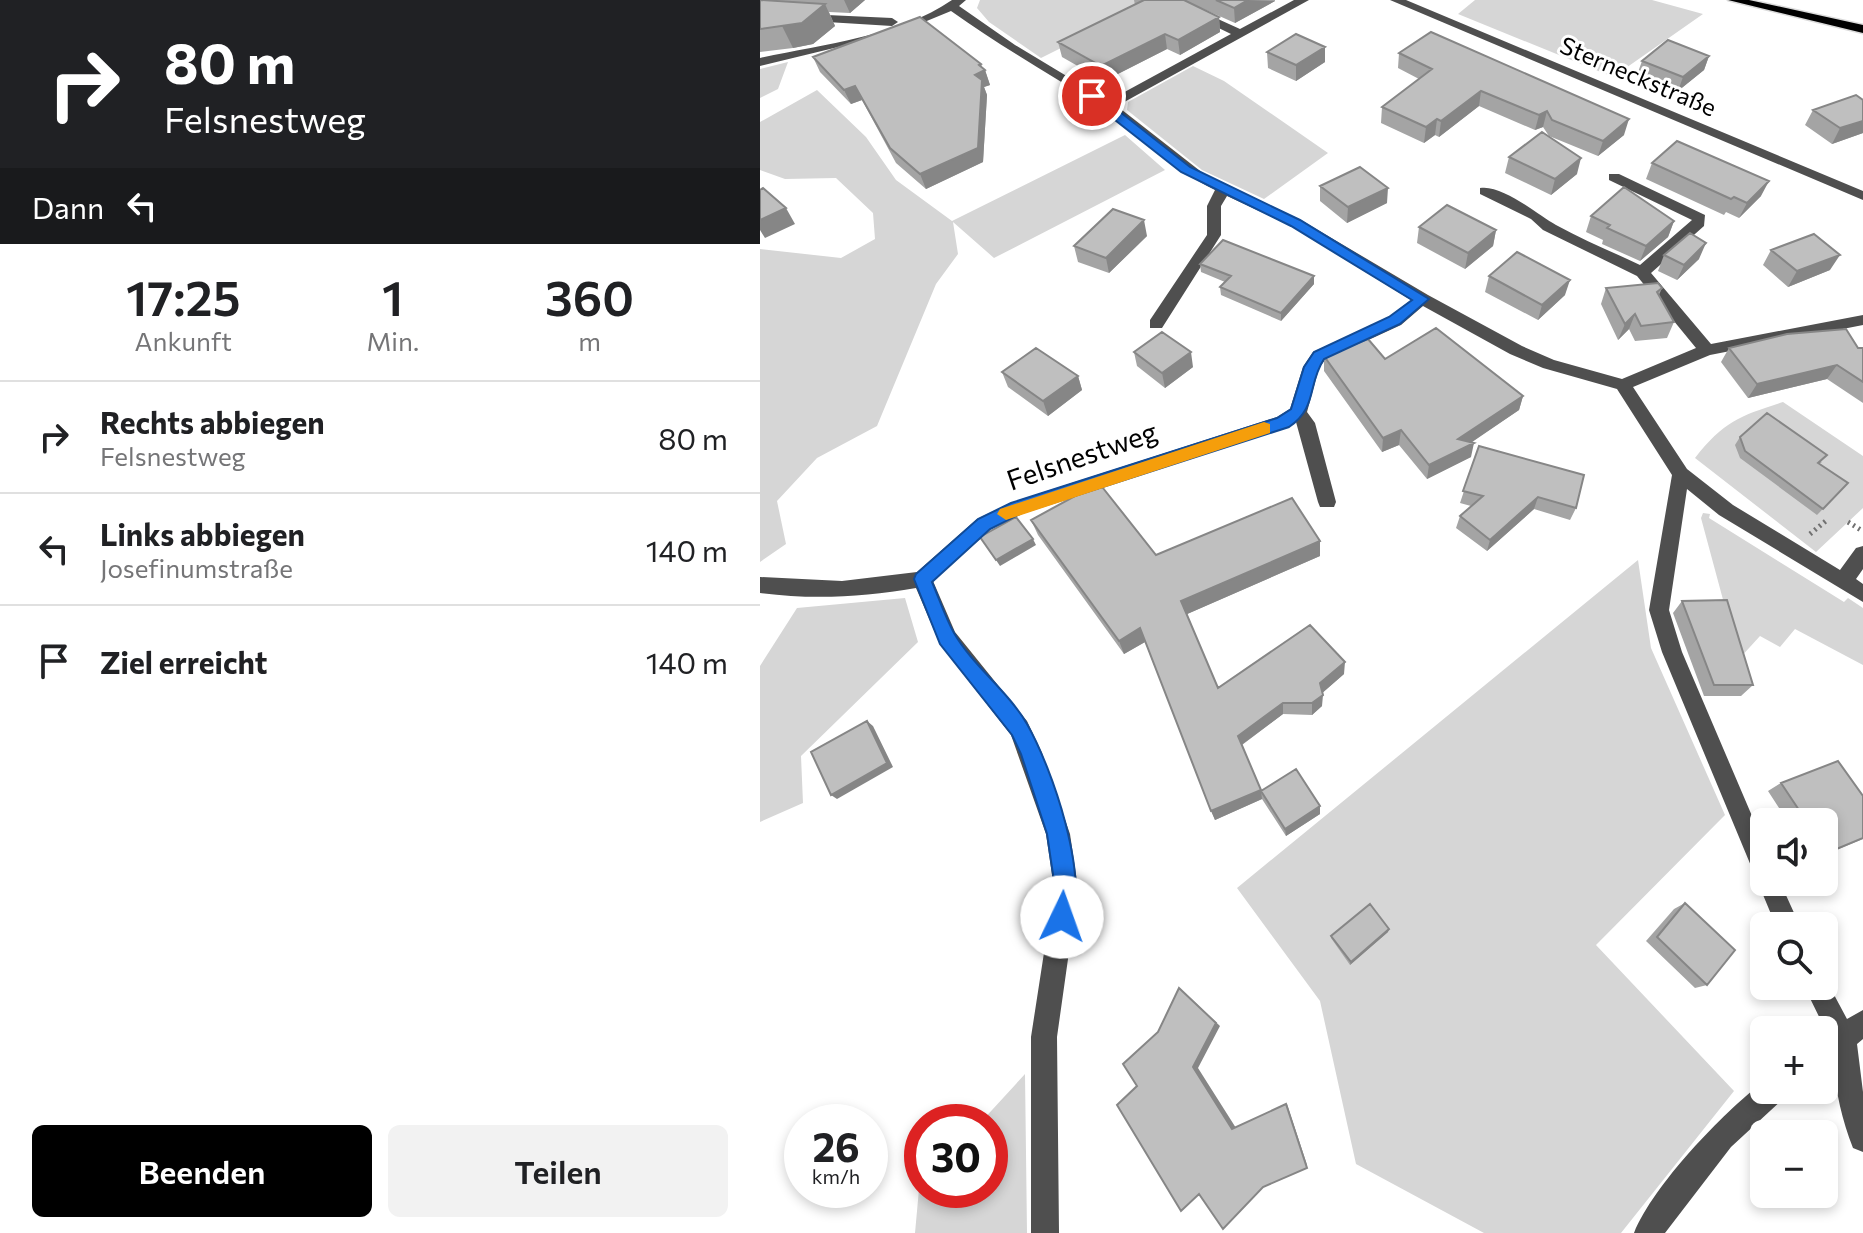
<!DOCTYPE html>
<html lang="de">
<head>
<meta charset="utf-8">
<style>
	:root { --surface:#fff; --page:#f2f2f2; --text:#202124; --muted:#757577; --line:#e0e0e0; --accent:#000 }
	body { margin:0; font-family:Commissioner,sans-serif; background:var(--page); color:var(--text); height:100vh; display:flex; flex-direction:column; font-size:30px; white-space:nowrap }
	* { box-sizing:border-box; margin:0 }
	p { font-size:26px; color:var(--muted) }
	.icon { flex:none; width:44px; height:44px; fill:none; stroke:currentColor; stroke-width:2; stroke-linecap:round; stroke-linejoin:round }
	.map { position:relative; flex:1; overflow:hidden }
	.panel { display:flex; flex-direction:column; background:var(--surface); width:760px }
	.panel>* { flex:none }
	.hud { background:#202124; color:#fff; overflow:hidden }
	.controls { position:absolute; left:990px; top:808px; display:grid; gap:16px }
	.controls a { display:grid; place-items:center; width:88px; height:88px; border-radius:12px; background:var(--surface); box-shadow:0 4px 12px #0003; font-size:40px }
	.speed { position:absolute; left:24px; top:1104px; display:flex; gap:16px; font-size:40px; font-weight:700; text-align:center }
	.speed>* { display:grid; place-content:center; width:104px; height:104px; border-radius:50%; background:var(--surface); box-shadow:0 4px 12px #0003; line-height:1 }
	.speed small { font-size:20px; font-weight:400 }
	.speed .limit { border:12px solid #d22; background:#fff; color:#111 }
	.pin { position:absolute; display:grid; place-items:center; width:68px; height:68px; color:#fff; margin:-34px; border:4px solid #fff; border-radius:50%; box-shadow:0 2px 8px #0007 }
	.me { position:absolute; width:88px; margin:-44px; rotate:3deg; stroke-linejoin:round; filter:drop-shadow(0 0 6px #0008) }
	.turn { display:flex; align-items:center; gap:28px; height:168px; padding:0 32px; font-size:36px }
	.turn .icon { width:104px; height:104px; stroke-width:2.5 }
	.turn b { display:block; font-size:56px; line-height:68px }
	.then { display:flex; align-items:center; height:76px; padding:0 32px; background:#0003; gap:16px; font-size:30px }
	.eta { display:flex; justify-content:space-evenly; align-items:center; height:136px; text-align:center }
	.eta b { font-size:48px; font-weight:600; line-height:56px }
	.cta { display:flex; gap:16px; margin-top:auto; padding:16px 32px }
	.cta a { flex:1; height:92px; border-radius:12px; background:var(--accent); color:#fff; font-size:32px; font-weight:600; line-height:92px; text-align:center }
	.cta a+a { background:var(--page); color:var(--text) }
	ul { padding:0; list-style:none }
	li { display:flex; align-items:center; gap:24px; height:112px; padding:0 32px; border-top:2px solid var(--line) }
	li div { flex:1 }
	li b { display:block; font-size:30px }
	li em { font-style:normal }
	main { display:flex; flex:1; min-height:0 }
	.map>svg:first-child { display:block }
	.green { fill:#d6d6d6 }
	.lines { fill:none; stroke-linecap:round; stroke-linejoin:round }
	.major-casing { stroke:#dbdbdb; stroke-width:3 }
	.path { stroke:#717171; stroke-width:5; stroke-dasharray:2 4; stroke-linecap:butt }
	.minor { fill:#4f4f4f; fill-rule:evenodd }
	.major { fill:#000; fill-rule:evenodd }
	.wall { fill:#a4a4a4 }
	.shaded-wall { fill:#868686 }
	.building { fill:#bfbfbf; stroke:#868686; stroke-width:2 }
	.route { fill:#1a73e8; stroke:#114b97; stroke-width:2 }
	.slow { fill:#f59e0b }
	.labels { text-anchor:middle; stroke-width:6; stroke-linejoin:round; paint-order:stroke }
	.far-street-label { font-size:24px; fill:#000; stroke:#fff }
	.street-label { font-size:28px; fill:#000; stroke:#fff }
</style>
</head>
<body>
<main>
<section class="panel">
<div class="hud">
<div class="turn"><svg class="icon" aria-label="right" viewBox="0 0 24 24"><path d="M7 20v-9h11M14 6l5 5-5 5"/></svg><div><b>80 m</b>Felsnestweg</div></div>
<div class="then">Dann<svg class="icon" aria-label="left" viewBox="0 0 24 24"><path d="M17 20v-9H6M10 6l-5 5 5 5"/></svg></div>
</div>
<div class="eta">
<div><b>17:25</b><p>Ankunft</p></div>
<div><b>1</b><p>Min.</p></div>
<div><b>360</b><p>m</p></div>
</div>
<ul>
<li><svg class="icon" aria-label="right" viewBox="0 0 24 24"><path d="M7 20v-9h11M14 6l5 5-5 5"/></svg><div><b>Rechts abbiegen</b><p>Felsnestweg</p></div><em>80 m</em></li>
<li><svg class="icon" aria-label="left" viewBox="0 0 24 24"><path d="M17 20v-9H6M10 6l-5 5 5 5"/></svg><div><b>Links abbiegen</b><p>Josefinumstraße</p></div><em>140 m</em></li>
<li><svg class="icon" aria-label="arrive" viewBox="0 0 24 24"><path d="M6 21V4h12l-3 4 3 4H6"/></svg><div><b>Ziel erreicht</b></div><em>140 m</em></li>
</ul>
<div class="cta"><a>Beenden</a><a>Teilen</a></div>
</section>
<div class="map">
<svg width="1103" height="1233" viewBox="0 0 1103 1233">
	<rect width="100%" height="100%" fill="#fff"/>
	<!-- green -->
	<path class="green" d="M220 0H397L281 58 229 22 217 8Z
		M715 0H892L943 14 853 77 698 14Z
		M28 62 18 89 0 98V69Z
		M433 66 464 81 568 153 504 199 442 170 367 110 368 102Z
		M57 90 106 137 136 180 192 221 365 135 405 170 234 258 193 222 198 254 176 284 117 426 57 458 17 501 26 544 0 562V249L81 258 115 239 113 213 76 178 25 179 0 170V122Z
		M1023 402 1103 456V508L1056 552 935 458C964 421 980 416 1023 402Z
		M943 513 950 514 949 518 1084 602 1088 598 1103 608V665L1035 629 1020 647 1000 636 979 659 941 518Z
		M878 560 891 648 965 815 836 945 974 1091 861 1233H724L596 1164 560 1001 477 888Z
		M145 598 158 642 41 756 43 803 0 822V666L37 608Z
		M265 1074 267 1233H155L159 1189 162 1186V1190H230V1122H221Z"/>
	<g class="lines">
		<defs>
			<path id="major" d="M968 0H989L1103 25V33Z"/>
		</defs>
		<!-- major casing -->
		<use href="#major" class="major-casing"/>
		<!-- path -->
		<path class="path" d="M1088 522 1101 530
			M1050 534 1067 520"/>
		<!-- minor -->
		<path class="minor" d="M192 0H206L199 6 255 45 348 101 471 34 401 0H416L480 29 534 0H549L357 106 444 174 541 220 668 295 762 346 794 360 862 379 936 348 877 276 783 230 771 219 720 194V188C742 184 778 215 796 225 823 240 853 252 880 265L932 220 849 180V174H859L945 215 944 226 891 273 951 344 1103 315V325L950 355 873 387 927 469 973 505 1080 570 1096 548 1103 546V569L1096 579 1103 584V602L959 515 927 489 909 610 922 652 1004 844V882H1020L1040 926H1016L902 652 889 610 912 475 857 389 783 368 750 354 663 306 641 325 565 360 559 368 547 412 555 423 576 502 574 507H560L558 502 536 422 263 513 231 529 173 581 195 632 267 721 282 753 310 834 318 888 297 1037 299 1233H271V1037L294 888 286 834 251 735 180 644 156 588C104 597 53 600 0 593V577L82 581 157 572 217 519 250 503 517 417 530 409 543 367 553 352 629 317 651 300 531 226 467 196 461 206V235L402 328H390V320L447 235V206L455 190C413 170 381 133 341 107 291 75 240 46 191 11L140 32 0 66V58C63 44 138 37 192 0Z
			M630 0H646L1103 191V200Z
			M0 12 132 18 138 22 132 26 0 18Z
			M1064 976 1087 1019 1103 1010V1039L1097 1044 1103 1092V1152L1093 1148C1082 1120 1076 1092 1073 1063L1064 1067V1038L1068 1035 1044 986H1064Z
			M1004 1081V1090H1027L1023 1099 971 1147 905 1233H874C894 1184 962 1114 1004 1081Z"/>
		<!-- major -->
		<use href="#major" class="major"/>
	</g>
	<!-- wall -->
	<path class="wall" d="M0 0H105L90 13 69 12 75 26 53 44 33 48 0 52Z
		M374 0H515V1L475 23 430 3 459 17 460 32 420 55 407 49 344 81 302 57 298 42 375 5Z
		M565 47V62L536 81 508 68 507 52Z
		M639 53 864 135 838 156 789 136 783 127 775 130 719 106 679 137 675 135 664 143 621 123 622 107 659 79 638 68Z
		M949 56 944 70 918 91 877 75 882 61Z
		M53 57 221 64 222 68 225 70 230 85 224 87 227 95 223 162 166 189 136 163 102 100 91 104 60 72Z
		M1103 100V133L1072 144 1045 125 1053 110Z
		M749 157 817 174 791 195 745 173Z
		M892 163 1001 196 979 218 966 212 964 215 886 179Z
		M560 186 627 203 587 223 560 201Z
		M831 216 914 221 908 237 880 261 842 244 843 240 826 232Z
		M659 227 736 230 733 246 705 269 657 243Z
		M387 236 349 273 318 262 314 246Z
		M1011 250 1070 270 1028 287 1003 265Z
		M904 255 939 259 917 280 898 271Z
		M440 264 554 276V284L521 321 461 295 460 287 465 282 441 272Z
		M729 276 805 295 778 320 725 292Z
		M846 288H902L899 295 914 322 907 338 875 341 869 329 858 340 841 304Z
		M969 348H1103V403L1067 379 988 398 961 362Z
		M374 352 433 367 405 388 377 366Z
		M564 356 625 359 763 396 759 410 711 442V457L667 479 639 445 622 452 564 371Z
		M242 372 318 376 322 390 288 416 248 387Z
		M980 437 1062 462 1059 464 1088 483 1057 515 980 458 975 445Z
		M719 446 816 508 810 520 774 509 727 551 696 528 700 516 711 506 700 503Z
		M271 520 396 555 560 556 427 614 458 688 584 674 562 693V706L552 715 523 714 482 745 501 791 560 806V814L526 836 502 799 455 820 385 642 364 654 278 535Z
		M922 601 993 685 981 696H944L913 613Z
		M1021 783 1103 796V839L1064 855V822H1028L1008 791Z
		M925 903 947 985 935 988 886 941 914 909Z
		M628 932 590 965 571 938V936Z"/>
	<!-- shaded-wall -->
	<path class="shaded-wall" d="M84 0H105L90 13Z
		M488 0 515 1 475 23 474 8Z
		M65 4 75 26 53 44 33 48 22 26Z
		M459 17 460 32 420 55 418 40Z
		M405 34 407 49 344 81 341 66Z
		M565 47V62L536 81V65Z
		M949 56 944 70 918 91 923 77Z
		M221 64 223 71 225 70 230 85 224 87 227 95 223 162 166 189 160 174 219 65Z
		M95 86 102 100 91 104 84 90Z
		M721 91 719 106 679 137 681 121Z
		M787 111 783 127 775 130 779 115Z
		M677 119 675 135 664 143 666 127Z
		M869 119 864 135 838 156 843 141Z
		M1103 121V133L1072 144 1080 128Z
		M821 158 817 174 791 195 795 179Z
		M1009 181 1001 196 979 218 987 203Z
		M628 188 627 203 587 223 588 207Z
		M26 208 35 224 5 238 0 230V220Z
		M384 220 387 236 349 273 346 258Z
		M914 221 908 237 880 261 886 246Z
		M736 230 733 246 705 269 708 253Z
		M946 243 939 259 917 280 924 265Z
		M1080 255 1070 270 1028 287 1037 271Z
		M554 276V284L521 321V313Z
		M810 280 805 295 778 320 782 305Z
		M875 314 869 329 858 340 865 324Z
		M431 352 433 367 405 388 402 373Z
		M1077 365 1067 379 988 398 997 384Z
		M318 376 322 390 288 416 283 401Z
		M763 396 759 410 699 451 714 443 711 457 667 479 669 465 698 439Z
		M641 430 639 445 622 452 623 438Z
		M778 497 774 509 727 551 730 540Z
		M273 539 276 545 240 566 236 560Z
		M560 541V556L425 615 421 601Z
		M380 628 385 642 364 654 359 641Z
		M585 662 584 674 560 695V683Z
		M563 695 562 706 552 715V703Z
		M523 703V714L480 746 478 736Z
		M107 721 113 726 133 767 77 799 71 795Z
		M501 790 502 799 455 820 451 811Z
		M560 806V814L526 836 525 829Z
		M629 929 628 932 590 965 591 962Z
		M425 993 460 1026 438 1068 476 1128 472 1129 433 1067Z
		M526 1104H527L547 1165V1168Z"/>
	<!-- building -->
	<path class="building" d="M0 0 65 4 42 23 0 29Z
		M384 0H424L459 17 418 40 405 34 341 66 298 42Z
		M456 0H488L474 8Z
		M160 17 221 64 219 65 225 70 215 75 222 80 218 148 160 174 130 148 95 86 84 90 53 57Z
		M671 32 869 119 843 141 792 120 787 111 779 115 721 91 681 121 677 119 666 127 622 107 672 69 639 53Z
		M536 34 565 47 536 65 507 52Z
		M908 40 949 56 923 77 882 61Z
		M1096 95 1103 100V121L1080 128 1053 110Z
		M782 132 821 158 795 179 749 157Z
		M917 141 1009 181 987 203 974 197 971 199 892 163Z
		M600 167 628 188 588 207 560 186Z
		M864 187 914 221 886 246 847 228 850 225 831 216Z
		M3 188 26 208 0 220V190Z
		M687 205 736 230 708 253 659 227Z
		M353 209 384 220 346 258 314 246Z
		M930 233 946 243 924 265 904 255Z
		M1054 234 1080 255 1037 271 1011 250Z
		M463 240 554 276 521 313 460 287 471 276 440 264Z
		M757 252 810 280 782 305 729 276Z
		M898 283 902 288 897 292 914 322 881 326 875 314 865 324 846 288Z
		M676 328 763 396 698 439 714 443 669 465 641 430 623 438 564 356 608 339 625 359Z
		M1086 329 1098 348H1103V382L1077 365 997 384 969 348 1027 334Z
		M402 332 431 352 402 373 374 352Z
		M276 348 318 376 283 401 242 372Z
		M1007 413 1067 455 1058 463 1088 483 1063 509 985 451 980 437Z
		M719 446 824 475 816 508 778 497 730 540 700 516 723 496 703 491Z
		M339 483 396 555 532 498 560 541 421 601 458 688 550 625 585 662 560 683 563 695 552 703H523L478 736 501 790 451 811 380 628 359 641 271 520Z
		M256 517 273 539 236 560 220 537Z
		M967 600 993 685H954L922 601Z
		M107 721 127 763 71 795 51 752Z
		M1078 761 1103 796V838L1067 853 1064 848V822H1047L1021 783Z
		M536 769 560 806 525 829 501 791Z
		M925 903 975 950 947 985 897 937Z
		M610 904 629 929 591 962 571 936Z
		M419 988 456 1023 433 1067 472 1129 526 1104 547 1168 503 1187 463 1229 439 1194 421 1211 357 1105 377 1086 363 1064 398 1032Z"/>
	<!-- route -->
	<path class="route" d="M327 93H336L430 167 540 220 669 299 640 324 564 359C547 385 558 407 529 427L262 513 230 529 172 582C179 598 185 617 194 633 213 666 248 691 267 724 292 768 330 877 310 925L302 928 294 925 291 917 295 888 287 834 261 754 252 735 180 644 154 579 156 574 218 519 251 503 517 418 531 409 544 367 554 352 629 317 652 300 531 226 421 172 327 98Z"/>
	<!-- slow -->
	<path class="slow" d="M504 422 510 424V433L246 520 237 514 240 509Z"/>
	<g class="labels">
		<!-- far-street labels -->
		<g class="far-street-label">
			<text transform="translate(878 77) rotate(23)" y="8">Sterneckstraße</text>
		</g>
		<!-- street labels -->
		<g class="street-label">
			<text transform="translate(322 456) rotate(-19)" y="10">Felsnestweg</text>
		</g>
	</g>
</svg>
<div class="controls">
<a><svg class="icon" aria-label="sound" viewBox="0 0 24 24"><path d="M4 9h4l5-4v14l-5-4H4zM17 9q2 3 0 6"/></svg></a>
<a><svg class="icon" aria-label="search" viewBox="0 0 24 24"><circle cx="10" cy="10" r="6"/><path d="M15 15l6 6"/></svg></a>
<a>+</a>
<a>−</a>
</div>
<div class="speed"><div>26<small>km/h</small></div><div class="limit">30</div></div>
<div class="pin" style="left:332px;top:96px;background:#d93025"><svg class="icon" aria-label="arrive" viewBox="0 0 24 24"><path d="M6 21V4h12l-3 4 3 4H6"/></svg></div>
<svg class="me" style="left:302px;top:917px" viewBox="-20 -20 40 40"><circle r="19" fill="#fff"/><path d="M0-13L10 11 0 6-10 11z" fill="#1a73e8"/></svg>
</div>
</main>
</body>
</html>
